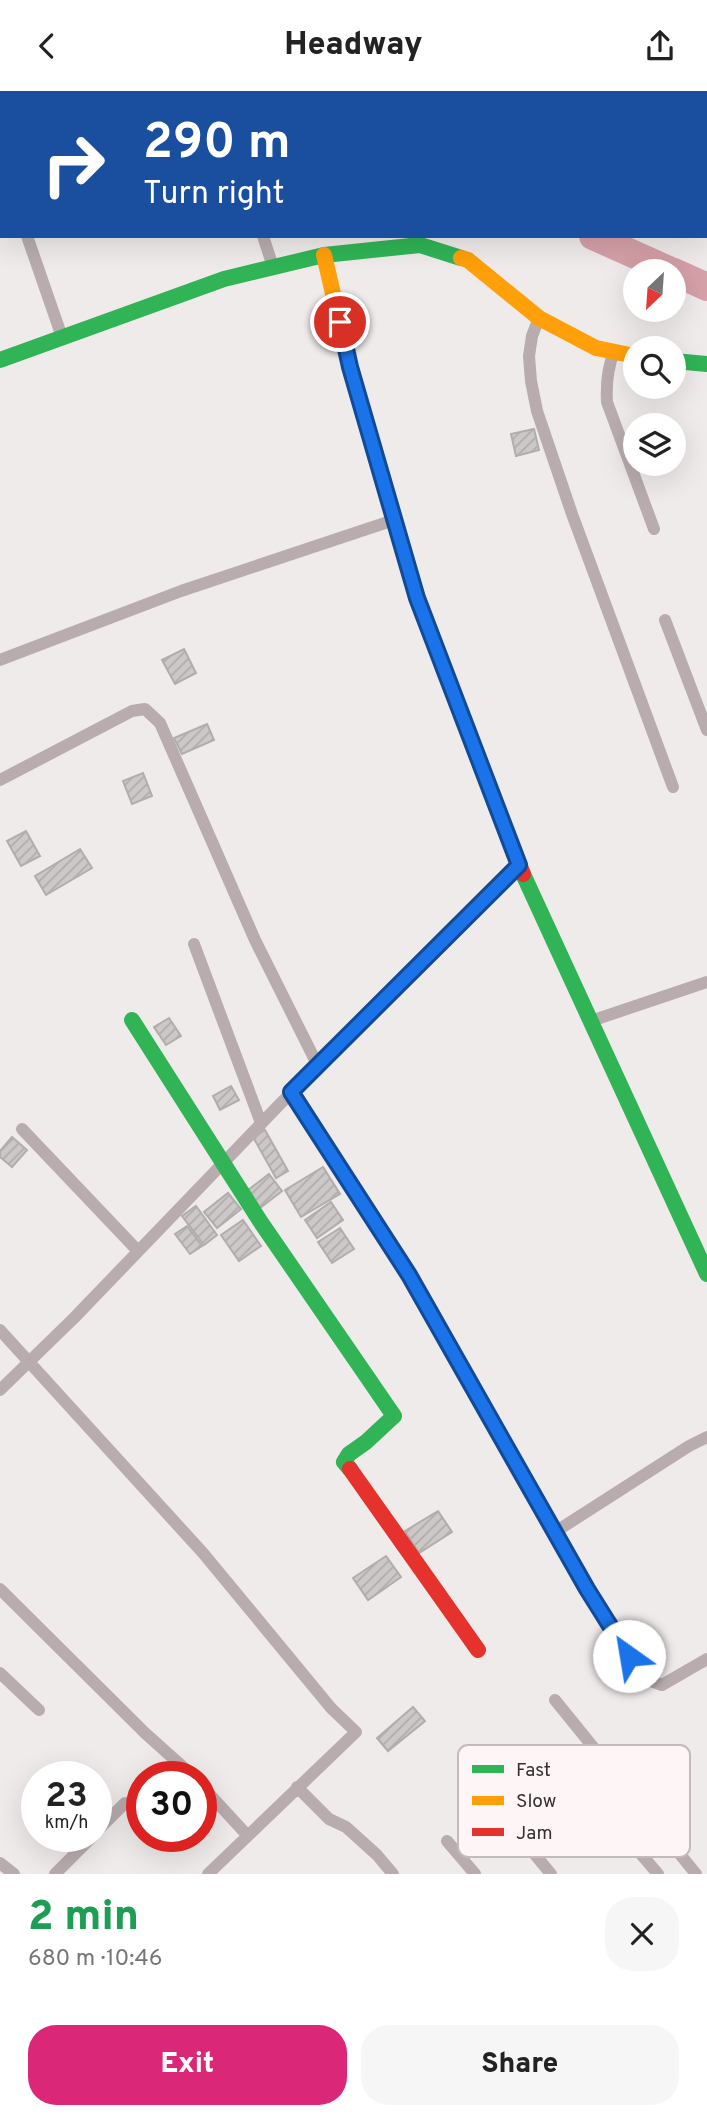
<!DOCTYPE html>
<html lang="en">
<head>
<meta charset="utf-8">
<style>
	:root { --surface:#fff; --page:#f6f6f6; --text:#222; --muted:#767676; --accent:#db2777 }
	body { margin:0; font-family:Overpass,sans-serif; background:var(--page); color:var(--text); height:100vh; display:flex; flex-direction:column; font-size:26px; white-space:nowrap }
	* { box-sizing:border-box; margin:0 }
	p { font-size:23px; color:var(--muted) }
	.icon { flex:none; width:38px; height:38px; fill:none; stroke:currentColor; stroke-width:2; stroke-linecap:round; stroke-linejoin:round }
	.map { position:relative; height:1783px; overflow:hidden }
	.side { display:flex; flex-direction:column; background:var(--surface); flex:1 }
	.side>* { flex:none }
	.hud { position:absolute; left:0px; top:0px; width:707px; height:147px; box-shadow:0 7px 28px #0002; background:#1a4fa0; color:#fff; overflow:hidden }
	.needle { width:46px; rotate:205deg }
	.buttons { position:absolute; left:623px; top:168px; display:grid; gap:14px }
	.buttons a { display:grid; place-items:center; width:63px; height:63px; border-radius:50%; background:var(--surface); box-shadow:0 7px 28px #0002; font-size:35px }
	.speed { position:absolute; left:21px; top:1670px; display:flex; gap:14px; font-size:35px; font-weight:700; text-align:center }
	.speed>* { display:grid; place-content:center; width:91px; height:91px; border-radius:50%; background:var(--surface); box-shadow:0 7px 28px #0002; line-height:1 }
	.speed small { font-size:18px; font-weight:400 }
	.speed .limit { border:10px solid #d22; background:#fff; color:#111 }
	.pin { position:absolute; display:grid; place-items:center; width:60px; height:60px; color:#fff; margin:-30px; border:4px solid #fff; border-radius:50%; box-shadow:0 2px 7px #0007 }
	.me { position:absolute; width:77px; margin:-38px; rotate:328deg; stroke-linejoin:round; filter:drop-shadow(0 0 5px #0008) }
	.turn { display:flex; align-items:center; gap:24px; height:147px; padding:0 28px; font-size:32px }
	.turn .icon { width:91px; height:91px; stroke-width:2.5 }
	.turn b { display:block; font-size:49px; line-height:60px }
	.round { display:grid; place-items:center; flex:none; width:74px; height:74px; border-radius:28px; background:var(--page) }
	.overview { display:flex; align-items:center; justify-content:space-between; height:119px; padding:0 28px }
	h1 { font-size:42px; font-weight:800; line-height:52px; color:#1e9e55 }
	.button { display:flex; gap:14px; margin-top:auto; padding:14px 28px }
	.button a { flex:1; height:80px; border-radius:28px; background:var(--accent); color:#fff; font-size:28px; font-weight:800; line-height:80px; text-align:center }
	.button a+a { background:var(--page); color:var(--text) }
	header { display:flex; justify-content:space-between; align-items:center; height:91px; padding:0 28px; background:var(--surface); font-size:32px; font-weight:800 }
	.map>svg:first-child { display:block }
	.lines { fill:none; stroke-linecap:round; stroke-linejoin:round }
	.river { stroke:#d6a0a8; stroke-width:28 }
	.building { fill:url(#building-hatch); stroke:#b1adad; stroke-width:2 }
	.street { stroke:#b8acae; stroke-width:12 }
	.fast { stroke:#30b455; stroke-width:16 }
	.slow { stroke:#ff9f0a; stroke-width:16 }
	.jam { stroke:#e5322d; stroke-width:16 }
	.route-casing { stroke:#114b97; stroke-width:18 }
	.route { stroke:#1a73e8; stroke-width:12 }
	.key { fill:#fef5f6; stroke:#c2babb; stroke-width:2 }
	.key-label { font-size:19px; fill:#353131 }
</style>
</head>
<body>
<header><svg class="icon" aria-label="back" viewBox="0 0 24 24"><path d="M15 5l-7 7 7 7"/></svg>Headway<svg class="icon" aria-label="share" viewBox="0 0 24 24"><path d="M12 15V3M7 8l5-5 5 5M5 13v7h14v-7"/></svg></header>
<div class="map">
<svg width="707" height="1783" viewBox="0 0 707 1783">
	<defs>
		<pattern id="building-hatch" width="6" height="6" patternUnits="userSpaceOnUse" patternTransform="scale(1.75)"><rect width="6" height="6" fill="#ccc8c8"/><path d="M-1 1l2-2M0 6l6-6M5 7l2-2" fill="none" stroke="#b0acac"/></pattern>
	</defs>
	<rect width="100%" height="100%" fill="#f0ebeb"/>
	<g class="lines">
		<!-- river -->
		<path class="river" d="M389 0 391 2
			M593 145 671 180
			M674 181 707 196"/>
	</g>
	<!-- building -->
	<path class="building" d="M534 338 539 359 516 365 511 343Z
		M184 558 196 582 175 593 162 569Z
		M207 633 214 649 182 663 174 647Z
		M143 682 152 705 132 713 123 690Z
		M26 740 40 765 21 775 7 750Z
		M80 758 92 777 46 804 35 785Z
		M169 927 181 945 166 954 154 936Z
		M231 995 239 1009 220 1019 213 1005Z
		M265 1039 288 1080 276 1087 253 1046Z
		M12 1046 27 1059 12 1076 0 1066V1060Z
		M323 1076 340 1103 301 1126 285 1099Z
		M269 1083 282 1100 256 1120 243 1103Z
		M228 1102 241 1118 217 1137 204 1121Z
		M331 1111 343 1129 317 1147 305 1129Z
		M196 1115 217 1144 204 1154 182 1125Z
		M243 1129 261 1155 239 1170 221 1144Z
		M187 1135 202 1155 190 1163 175 1143Z
		M340 1137 354 1158 332 1172 318 1151Z
		M438 1420 452 1441 419 1462 405 1440Z
		M386 1465 401 1486 368 1509 353 1487Z
		M413 1616 425 1630 388 1660 377 1647Z"/>
	<g class="lines">
		<!-- street -->
		<path class="street" d="M217 0 218 2
			M557 0 561 2
			M705 63 707 64
			M0 69 2 74
			M27 145 62 246
			M263 145 273 176
			M539 227 532 245 529 265 531 290 537 320 572 423 673 696
			M614 261C607 278 606 293 607 311L654 438
			M665 529 707 639
			M0 569 181 500 394 429
			M0 689 132 620 145 618 160 632 255 849 318 975
			M194 853 261 1032
			M591 930 707 891
			M291 1001 409 1184 587 1498 643 1587 662 1594 707 1568
			M22 1038 138 1160
			M0 1239 203 1462 331 1617 356 1641 208 1783
			M0 1299 74 1227 280 1013 519 774
			M555 1441 689 1355 707 1346
			M0 1498 145 1642 193 1685
			M0 1582 39 1619
			M555 1609 696 1783
			M476 1692 551 1783
			M201 1694 247 1744
			M297 1696 329 1728 346 1736 377 1764 393 1783
			M599 1714 658 1783
			M96 1741 125 1712
			M447 1750 475 1783
			M0 1772 14 1783
			M55 1783 93 1745"/>
		<!-- fast -->
		<path class="fast" d="M0 269 224 188 324 164 420 154 461 167
			M674 270 707 273
			M523 783 707 1183
			M132 929 260 1130 394 1325 366 1351 349 1363 344 1371 350 1378"/>
		<!-- slow -->
		<path class="slow" d="M324 164 350 276 397 438
			M461 167 468 169 539 227 596 257 635 265"/>
		<!-- jam -->
		<path class="jam" d="M397 438 417 507 523 783
			M350 1378 478 1559"/>
	</g>
	<g class="lines">
		<defs>
			<path id="route" d="M340 231 350 276 417 507 519 774 291 1001 409 1184 587 1498 629 1565"/>
		</defs>
		<!-- route casing -->
		<use href="#route" class="route-casing"/>
		<!-- route -->
		<use href="#route" class="route"/>
	</g>
	<!-- legend -->
	<rect x="458" y="1654" width="232" height="112" rx="10" class="key"/>
	<rect x="472" y="1674" width="32" height="8" fill="#30b455"/>
	<rect x="472" y="1705" width="32" height="9" fill="#ff9f0a"/>
	<rect x="472" y="1737" width="32" height="8" fill="#e5322d"/>
	<g class="key-label">
		<text x="516" y="1685">Fast</text>
		<text x="516" y="1716">Slow</text>
		<text x="516" y="1748">Jam</text>
	</g>
</svg>
<div class="buttons">
<a><svg class="needle" viewBox="-14 -14 28 28"><path d="M0-13l5 13h-10z" fill="#e53935"/><path d="M0 13l5-13h-10z" fill="#767676"/></svg></a>
<a><svg class="icon" aria-label="search" viewBox="0 0 24 24"><circle cx="10" cy="10" r="6"/><path d="M15 15l6 6"/></svg></a>
<a><svg class="icon" aria-label="layers" viewBox="0 0 24 24"><path d="M12 4l9 5-9 5-9-5zM3 14l9 5 9-5"/></svg></a>
</div>
<div class="speed"><div>23<small>km/h</small></div><div class="limit">30</div></div>
<div class="pin" style="left:340px;top:231px;background:#d93025"><svg class="icon" aria-label="arrive" viewBox="0 0 24 24"><path d="M6 21V4h12l-3 4 3 4H6"/></svg></div>
<svg class="me" style="left:629px;top:1565px" viewBox="-20 -20 40 40"><circle r="19" fill="#fff"/><path d="M0-13L10 11 0 6-10 11z" fill="#1a73e8"/></svg>
<div class="hud">
<div class="turn"><svg class="icon" aria-label="right" viewBox="0 0 24 24"><path d="M7 20v-9h11M14 6l5 5-5 5"/></svg><div><b>290 m</b>Turn right</div></div>
</div>
</div>
<section class="side">
<div class="overview"><div><h1>2 min</h1><p>680 m · 10:46</p></div><a class="round"><svg class="icon" aria-label="close" viewBox="0 0 24 24"><path d="M6 6l12 12M18 6L6 18"/></svg></a></div>
<div class="button"><a>Exit</a><a>Share</a></div>
</section>
</body>
</html>
